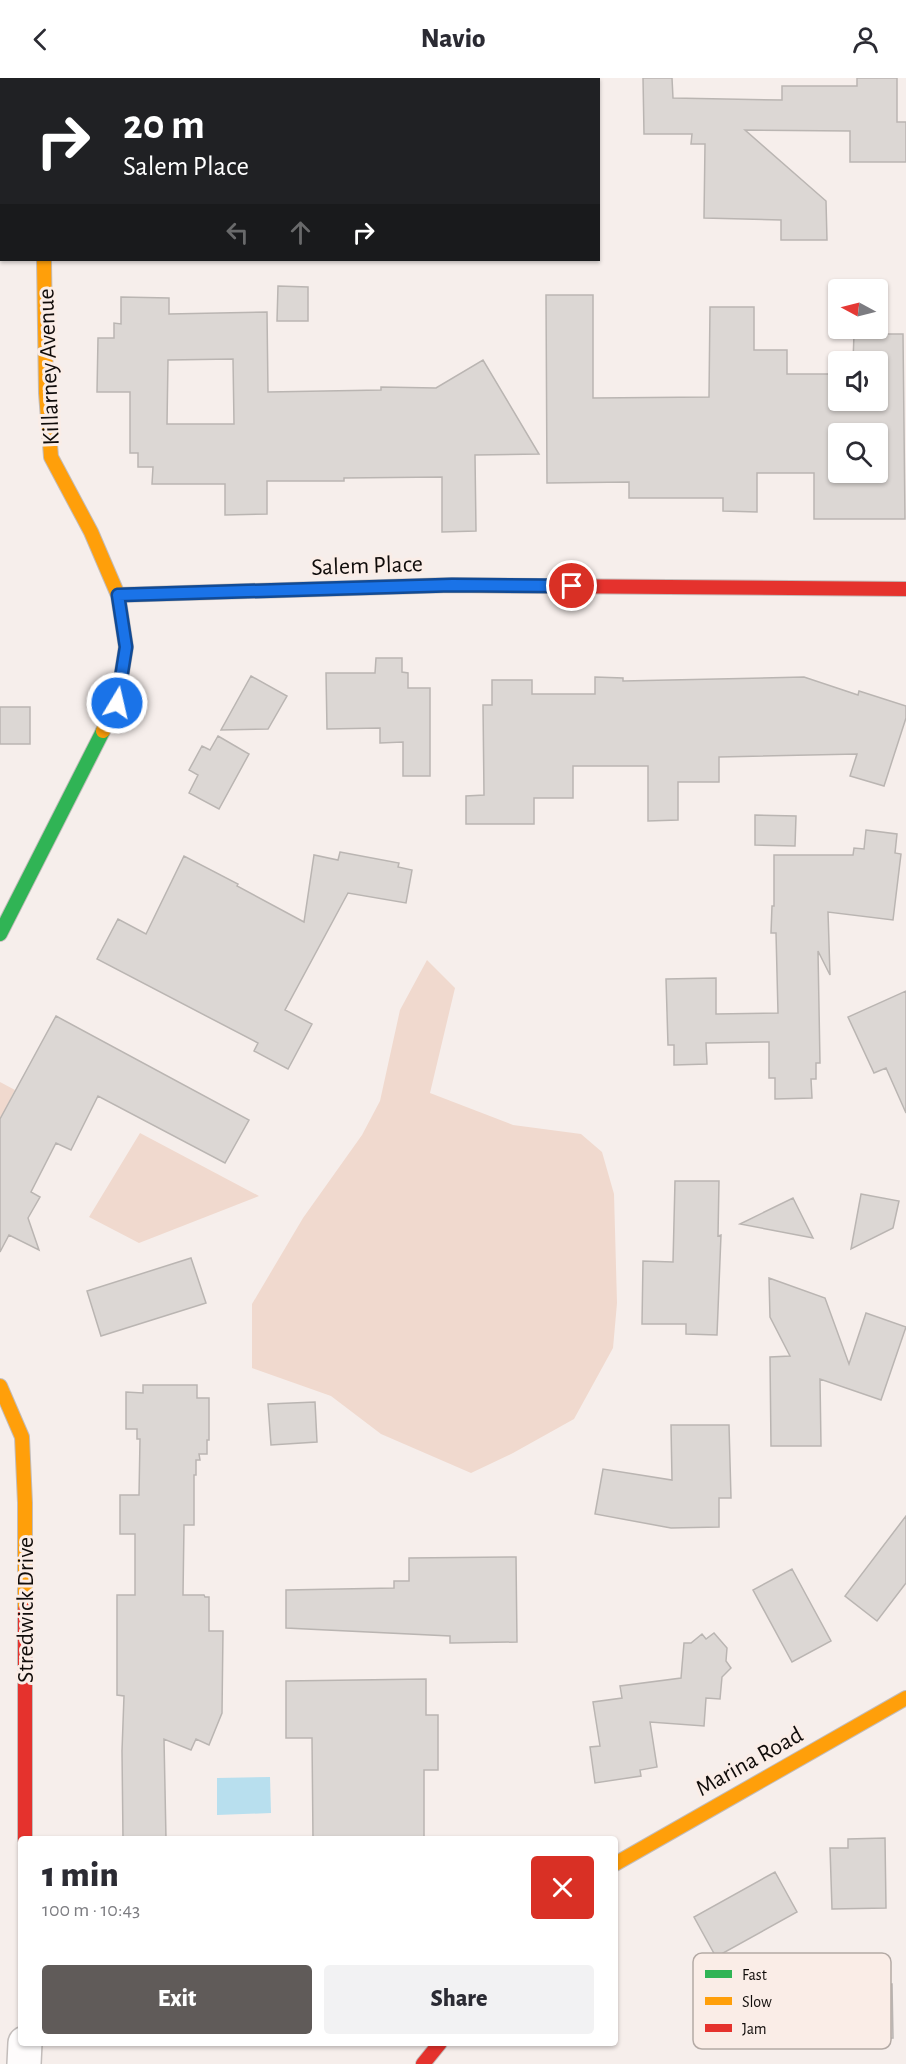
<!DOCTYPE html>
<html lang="en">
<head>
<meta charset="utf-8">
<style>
	:root { --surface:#fff; --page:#f2f2f3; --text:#2b2b33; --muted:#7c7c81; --accent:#605b59 }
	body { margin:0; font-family:"Alegreya Sans",sans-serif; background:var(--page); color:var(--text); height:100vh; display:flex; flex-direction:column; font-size:22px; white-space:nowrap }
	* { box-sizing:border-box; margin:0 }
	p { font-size:20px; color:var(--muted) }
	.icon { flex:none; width:33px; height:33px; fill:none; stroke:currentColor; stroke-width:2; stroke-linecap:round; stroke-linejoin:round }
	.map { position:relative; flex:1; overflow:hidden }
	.panel { position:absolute; left:18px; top:1758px; width:600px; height:210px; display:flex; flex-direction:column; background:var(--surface); border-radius:6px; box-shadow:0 2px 4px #0004 }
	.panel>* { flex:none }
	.banner { position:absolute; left:0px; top:0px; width:600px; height:183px; box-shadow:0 2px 4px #0004; background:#202124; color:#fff; overflow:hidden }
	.needle { width:39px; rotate:277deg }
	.buttons { position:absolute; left:828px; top:201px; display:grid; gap:12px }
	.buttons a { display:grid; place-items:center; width:60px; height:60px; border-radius:6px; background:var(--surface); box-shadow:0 2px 4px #0004; font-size:30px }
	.pin { position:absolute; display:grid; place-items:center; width:51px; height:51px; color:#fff; margin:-26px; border:3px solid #fff; border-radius:50%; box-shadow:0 2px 6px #0007 }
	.me { position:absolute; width:66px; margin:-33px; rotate:9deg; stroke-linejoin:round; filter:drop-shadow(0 0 4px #0008) }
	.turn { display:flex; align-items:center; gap:21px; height:126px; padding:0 24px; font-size:27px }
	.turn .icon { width:78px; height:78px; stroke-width:2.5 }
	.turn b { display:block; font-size:42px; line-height:51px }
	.lanes { display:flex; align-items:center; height:57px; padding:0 24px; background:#0003; justify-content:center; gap:30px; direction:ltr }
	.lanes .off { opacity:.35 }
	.round { display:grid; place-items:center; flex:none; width:63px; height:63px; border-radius:6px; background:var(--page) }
	.summary { display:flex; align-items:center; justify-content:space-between; height:102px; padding:0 24px }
	h1 { font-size:36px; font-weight:800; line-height:45px }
	.action { display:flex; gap:12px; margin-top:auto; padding:12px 24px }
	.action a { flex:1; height:69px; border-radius:6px; background:var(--accent); color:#fff; font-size:24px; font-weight:800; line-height:69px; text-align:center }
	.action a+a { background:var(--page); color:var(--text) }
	header { display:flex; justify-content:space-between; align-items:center; height:78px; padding:0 24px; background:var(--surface); font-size:27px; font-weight:800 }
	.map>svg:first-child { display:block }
	.green { fill:#f0d9ce }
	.water { fill:#b8dfee }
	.building { fill:#dcd7d4; stroke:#bab5b2; stroke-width:1.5; fill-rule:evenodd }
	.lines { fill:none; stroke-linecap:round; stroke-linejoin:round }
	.street-casing { stroke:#c2bcba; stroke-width:36 }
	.fast-casing { stroke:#c2bcba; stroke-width:16 }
	.slow-casing { stroke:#c2bcba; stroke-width:16 }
	.jam-casing { stroke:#c2bcba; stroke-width:16 }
	.street { stroke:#fefcfc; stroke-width:33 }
	.fast { stroke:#30b455; stroke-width:14 }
	.slow { stroke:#ff9f0a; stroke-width:14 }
	.jam { stroke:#e5322d; stroke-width:14 }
	.route-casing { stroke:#114b97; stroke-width:15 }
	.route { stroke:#1a73e8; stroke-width:10 }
	.labels { text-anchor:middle; stroke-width:6; stroke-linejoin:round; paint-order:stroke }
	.street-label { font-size:24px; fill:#100c0a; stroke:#faede7 }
	.key { fill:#faede7; stroke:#b4aaa5; stroke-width:1.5 }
	.key-label { font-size:16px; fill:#100c0a }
</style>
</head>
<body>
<header><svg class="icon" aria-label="back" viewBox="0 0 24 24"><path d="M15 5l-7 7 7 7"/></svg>Navio<svg class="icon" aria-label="person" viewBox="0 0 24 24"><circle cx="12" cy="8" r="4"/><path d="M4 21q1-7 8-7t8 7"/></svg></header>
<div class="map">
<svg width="906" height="1986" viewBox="0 0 906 1986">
	<rect width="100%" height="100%" fill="#f6eeeb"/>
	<!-- green -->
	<path class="green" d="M427 882 455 910 430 1015 513 1047 581 1056 602 1074 614 1116 617 1225 613 1270 574 1341 513 1375 471 1395 381 1356 331 1318 252 1290V1226L303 1140 362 1057 380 1023 400 932Z
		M0 1004 15 1012 0 1041Z
		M140 1055 259 1118 139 1165 89 1139Z"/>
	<!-- water -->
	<path class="water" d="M270 1699 271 1735 217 1737V1700Z"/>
	<!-- building -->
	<path class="building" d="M643 0H672L673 20 782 22V8H857V0H897V44H906V84H850V53L745 52 826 123 827 162H781V142L704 140 705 66H691L692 56H644Z
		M278 208 308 209V243H277Z
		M546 217H593V320L709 319 710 229H754V272H787V296H838V322H878V284H853L854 256H903L905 441H814V395H757V434L723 433V420H629V404L547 405ZM838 356H878V394H838Z
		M121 219 169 220V236L267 234 268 314 381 312V309L436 310 483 282 539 376 475 377 476 453 442 454V399L344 400V403H267V436L225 437V406H152L153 389H138V375H130V314H97L98 260H114V245L121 246ZM233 281 234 346H167L168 282Z
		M376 580H402V594L408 595V610H430V698H403V664L380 665V650L327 651 326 595H375Z
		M251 598 287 618 268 651 221 652Z
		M595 599 623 600V603L804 599 858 617 859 613 906 628V640L884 708 850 698 857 676 719 679V704H678V742L648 743V688H573V720H534V746H466V718L484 717 483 627H492V602H532V616H595Z
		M0 629H30V666H0Z
		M218 658 249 676 219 731 189 715 198 697 189 692 202 668 210 672Z
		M755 737 796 738 795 768 755 767Z
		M866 752 897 756 895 775 901 776 893 842 828 834 830 897 818 873 820 985H816V1001H811L812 1020 775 1021V1000H769V964L706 965 707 986 674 987V967H668L666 901 716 900V936L778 935 776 855H771L772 828H774V777H853L854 770 864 771Z
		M340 774 399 785 398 789 412 792 406 825 348 815 285 932 312 946 288 991 254 973 258 965 97 881 118 841 146 856 184 778 238 806 237 808 304 844 314 777 338 782Z
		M906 913V1035L886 990 874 995 848 939Z
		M56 938 249 1042 225 1085 98 1018 71 1072 56 1065 31 1114 40 1119 28 1140 39 1172 9 1157 0 1174V1041Z
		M675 1103H719L718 1158 721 1157 717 1257 686 1256V1246H642L643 1183 673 1184Z
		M861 1116 899 1123 893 1150 851 1171Z
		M793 1120 813 1160 740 1146Z
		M191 1180 206 1225 101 1258 87 1213Z
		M769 1200 825 1220 849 1286 866 1235 906 1249 881 1322 820 1301 821 1368H771L770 1279 790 1278 770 1239Z
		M143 1307H197V1320H209V1362H207V1376H199L200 1382H196V1397H194V1447H184L183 1517H204L205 1519H209V1553H223L222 1635 209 1667 196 1661 191 1672 164 1661 166 1761H123L122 1673 124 1618 117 1617V1517H135V1456H120V1417H139L140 1361H137V1351H126V1314L143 1315Z
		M315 1324 317 1364 271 1367 268 1326Z
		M671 1347H729L731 1420H719V1449L671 1450 595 1436 603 1391 672 1402Z
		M906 1438V1505L877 1543 845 1518Z
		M516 1479 517 1564 450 1565V1558L286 1550V1512L394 1510V1503H409V1480Z
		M792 1491 831 1563 792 1584 753 1512Z
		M714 1555 727 1570 726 1583 731 1590 722 1599 720 1621 706 1620 704 1648 650 1644 657 1689 640 1692 641 1698 595 1705 590 1669 600 1668 593 1624 622 1620 620 1608 681 1600 684 1565H691L702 1556 706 1561Z
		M426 1601V1637H438V1692H424V1761H313L312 1660H286V1603Z
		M885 1760 886 1830 832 1831 830 1770H848V1761Z
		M775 1794 797 1834 716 1879 694 1839Z
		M827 1888 838 1908 892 1906 893 1960 829 1961Z"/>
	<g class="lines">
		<defs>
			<path id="street" d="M42 0V2
				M24 1986 25 1965"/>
			<path id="fast" d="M0 856 103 653"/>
			<path id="slow" d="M44 182 46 315 51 379 91 454 118 517 126 569 117 625 103 653
				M118 517 452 507 541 508
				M0 1308 22 1359 25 1425V1532
				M615 1786 906 1620"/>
			<path id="jam" d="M541 508 906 511
				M25 1532V1761
				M423 1986 440 1965"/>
		</defs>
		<!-- street casing -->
		<use href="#street" class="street-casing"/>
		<!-- fast casing -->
		<use href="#fast" class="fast-casing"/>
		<!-- slow casing -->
		<use href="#slow" class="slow-casing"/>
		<!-- jam casing -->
		<use href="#jam" class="jam-casing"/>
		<!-- street -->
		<use href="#street" class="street"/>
		<!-- fast -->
		<use href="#fast" class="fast"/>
		<!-- slow -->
		<use href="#slow" class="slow"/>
		<!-- jam -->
		<use href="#jam" class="jam"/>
	</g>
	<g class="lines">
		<defs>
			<path id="route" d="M117 625 126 569 118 517 452 507 572 508"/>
		</defs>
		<!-- route casing -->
		<use href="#route" class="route-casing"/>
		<!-- route -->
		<use href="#route" class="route"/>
	</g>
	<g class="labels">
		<!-- street labels -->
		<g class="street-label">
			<text transform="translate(48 289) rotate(-92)" y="8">Killarney Avenue</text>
			<text transform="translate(367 487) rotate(-2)" y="8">Salem Place</text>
			<text transform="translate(25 1532) rotate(-90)" y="8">Stredwick Drive</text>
			<text transform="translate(749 1683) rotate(-29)" y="8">Marina Road</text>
		</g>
	</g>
	<!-- legend -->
	<rect x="693" y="1875" width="198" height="96" rx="9" class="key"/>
	<rect x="705" y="1892" width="27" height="8" fill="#30b455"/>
	<rect x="705" y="1919" width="27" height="8" fill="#ff9f0a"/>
	<rect x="705" y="1946" width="27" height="8" fill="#e5322d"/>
	<g class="key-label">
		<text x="742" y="1902">Fast</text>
		<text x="742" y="1929">Slow</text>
		<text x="742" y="1956">Jam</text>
	</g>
</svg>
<div class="buttons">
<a><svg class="needle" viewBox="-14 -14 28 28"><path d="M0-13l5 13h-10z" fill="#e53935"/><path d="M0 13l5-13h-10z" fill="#7c7c81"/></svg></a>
<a><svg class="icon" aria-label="sound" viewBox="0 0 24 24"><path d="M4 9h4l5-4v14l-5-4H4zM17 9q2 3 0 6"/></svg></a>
<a><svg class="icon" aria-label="search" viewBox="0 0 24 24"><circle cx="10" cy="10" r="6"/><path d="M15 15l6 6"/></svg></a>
</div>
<div class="pin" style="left:572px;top:508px;background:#d93025"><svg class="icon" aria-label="arrive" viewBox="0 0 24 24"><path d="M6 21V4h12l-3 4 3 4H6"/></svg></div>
<svg class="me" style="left:117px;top:625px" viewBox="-20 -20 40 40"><circle r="17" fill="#1a73e8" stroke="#fff" stroke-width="3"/><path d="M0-11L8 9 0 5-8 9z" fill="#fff"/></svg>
<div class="banner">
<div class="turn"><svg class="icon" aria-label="right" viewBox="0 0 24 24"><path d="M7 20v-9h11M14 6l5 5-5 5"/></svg><div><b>20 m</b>Salem Place</div></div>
<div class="lanes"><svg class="icon off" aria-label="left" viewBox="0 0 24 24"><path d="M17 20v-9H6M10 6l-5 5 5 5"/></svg><svg class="icon off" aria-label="ahead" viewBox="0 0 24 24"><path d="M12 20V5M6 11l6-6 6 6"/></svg><svg class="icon" aria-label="right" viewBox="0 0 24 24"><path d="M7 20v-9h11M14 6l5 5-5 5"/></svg></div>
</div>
<section class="panel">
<div class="summary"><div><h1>1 min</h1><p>100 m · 10:43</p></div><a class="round" style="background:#d93025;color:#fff"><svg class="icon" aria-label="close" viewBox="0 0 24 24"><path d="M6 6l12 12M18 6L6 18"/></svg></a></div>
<div class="action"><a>Exit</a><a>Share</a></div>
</section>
</div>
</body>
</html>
